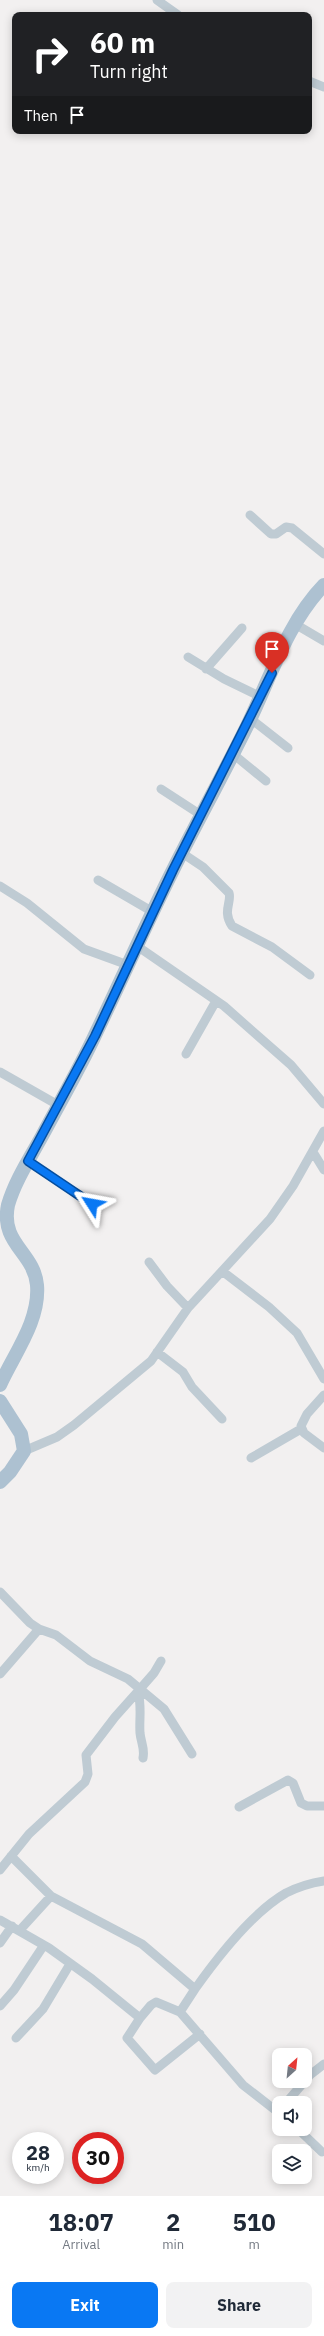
<!DOCTYPE html>
<html lang="en">
<head>
<meta charset="utf-8">
<style>
	:root { --surface:#fff; --page:#f2f2f3; --text:#1f2937; --muted:#747a83; --accent:#0978f3 }
	body { margin:0; font-family:"IBM Plex Sans",sans-serif; background:var(--page); color:var(--text); height:100vh; display:flex; flex-direction:column; font-size:15px; white-space:nowrap }
	* { box-sizing:border-box; margin:0 }
	p { font-size:13px; color:var(--muted) }
	.icon { flex:none; width:22px; height:22px; fill:none; stroke:currentColor; stroke-width:2; stroke-linecap:round; stroke-linejoin:round }
	.map { position:relative; height:2196px; overflow:hidden }
	.sheet { display:flex; flex-direction:column; background:var(--surface); flex:1 }
	.sheet>* { flex:none }
	.guide { position:absolute; left:12px; top:12px; width:300px; height:122px; border-radius:8px; box-shadow:0 2px 10px #0003; background:#202124; color:#fff; overflow:hidden }
	.needle { width:26px; rotate:27deg }
	.buttons { position:absolute; left:272px; top:2048px; display:grid; gap:8px }
	.buttons a { display:grid; place-items:center; width:40px; height:40px; border-radius:8px; background:var(--surface); box-shadow:0 2px 10px #0003; font-size:20px }
	.speed { position:absolute; left:12px; top:2132px; display:flex; gap:8px; font-size:20px; font-weight:700; text-align:center }
	.speed>* { display:grid; place-content:center; width:52px; height:52px; border-radius:50%; background:var(--surface); box-shadow:0 2px 10px #0003; line-height:1 }
	.speed small { font-size:10px; font-weight:400 }
	.speed .limit { border:6px solid #d22; background:#fff; color:#111 }
	.pin { position:absolute; display:grid; place-items:center; width:34px; height:34px; color:#fff; margin:-41px -17px; border-radius:50% 50% 50% 0; rotate:-45deg; box-shadow:0 0 4px #0007 }
	.pin .icon { rotate:45deg }
	.me { position:absolute; width:44px; margin:-22px; rotate:304deg; stroke-linejoin:round; filter:drop-shadow(0 0 3px #0008) }
	.turn { display:flex; align-items:center; gap:14px; height:84px; padding:0 12px; font-size:18px }
	.turn .icon { width:52px; height:52px; stroke-width:2.5 }
	.turn b { display:block; font-size:28px; line-height:34px }
	.then { display:flex; align-items:center; height:38px; padding:0 12px; background:#0003; gap:8px; font-size:15px }
	.eta { display:flex; justify-content:space-evenly; align-items:center; height:68px; text-align:center }
	.eta b { font-size:24px; font-weight:700; line-height:28px }
	.action { display:flex; gap:8px; margin-top:auto; padding:8px 12px }
	.action a { flex:1; height:46px; border-radius:8px; background:var(--accent); color:#fff; font-size:16px; font-weight:700; line-height:46px; text-align:center }
	.action a+a { background:var(--page); color:var(--text) }
	.map>svg:first-child { display:block }
	.lines { fill:none; stroke-linecap:round; stroke-linejoin:round }
	.minor { stroke:#bfcbd3; stroke-width:9 }
	.primary { stroke:#adc1d1; stroke-width:14 }
	.route-casing { stroke:#064e9e; stroke-width:10 }
	.route { stroke:#0978f3; stroke-width:7 }
</style>
</head>
<body>
<div class="map">
<svg width="324" height="2196" viewBox="0 0 324 2196">
	<rect width="100%" height="100%" fill="#f2f0f0"/>
	<g class="lines">
		<!-- minor -->
		<path class="minor" d="M157 0 178 15
			M309 81 324 87
			M250 515 271 534H276L286 527 292 528 324 554
			M295 624 324 641
			M188 657 224 679 261 697
			M206 669 242 628
			M251 719 288 748
			M233 754 266 781
			M161 789 201 815
			M182 853 203 867 229 893C232 902 222 911 232 926L272 947 310 975
			M98 880 153 912
			M0 886 27 903 84 949 128 965
			M137 946 224 1006 291 1065 324 1104
			M186 1054 216 1001
			M0 1072 58 1105
			M313 1152 324 1170
			M28 1161 92 1204
			M149 1262 167 1286 188 1308
			M222 1271 269 1307 297 1333 324 1379
			M157 1352 183 1372 192 1387 222 1419
			M324 1395 307 1414 301 1426 304 1433 324 1448
			M24 1451 57 1437 74 1425 151 1361 188 1308 270 1219 293 1186 324 1131
			M251 1458 301 1429
			M0 1592 30 1623 39 1629 56 1635 90 1661 128 1679 140 1689 115 1717 86 1755 88 1774 85 1782 29 1834 0 1870
			M161 1661 154 1673 140 1689 164 1709 192 1754
			M0 1674 39 1629
			M138 1692C142 1706 139 1719 140 1733 141 1743 145 1748 143 1758
			M239 1807 288 1780 293 1783 301 1803 307 1806H324
			M11 1856 51 1896 142 1944 195 1989C217 1958 253 1912 286 1893 298 1887 311 1883 324 1881
			M0 1920 49 1948 92 1979 140 2018 151 2005 156 2002 180 2012
			M20 1930 51 1896
			M0 1943 12 1926
			M195 1989 180 2012 243 2085 279 2113
			M0 2006 14 1990 44 1945
			M140 2018 127 2038 155 2070 200 2034
			M16 2038 43 2009 70 1964
			M286 2103 310 2075 324 2064
			M298 2129 322 2152"/>
		<!-- primary -->
		<path class="primary" d="M0 1385C14 1354 40 1321 37 1285 34 1252 0 1244 8 1205 15 1181 30 1158 42 1136 60 1102 80 1068 96 1033 122 979 146 924 173 870 197 822 223 775 247 726 270 679 287 623 324 585
			M0 1401 21 1434 24 1451 10 1472 0 1482"/>
	</g>
	<g class="lines">
		<defs>
			<path id="route" d="M92 1204 28 1161 95 1036 173 870 272 673"/>
		</defs>
		<!-- route casing -->
		<use href="#route" class="route-casing"/>
		<!-- route -->
		<use href="#route" class="route"/>
	</g>
</svg>
<div class="buttons">
<a><svg class="needle" viewBox="-14 -14 28 28"><path d="M0-13l5 13h-10z" fill="#e53935"/><path d="M0 13l5-13h-10z" fill="#747a83"/></svg></a>
<a><svg class="icon" aria-label="sound" viewBox="0 0 24 24"><path d="M4 9h4l5-4v14l-5-4H4zM17 9q2 3 0 6"/></svg></a>
<a><svg class="icon" aria-label="layers" viewBox="0 0 24 24"><path d="M12 4l9 5-9 5-9-5zM3 14l9 5 9-5"/></svg></a>
</div>
<div class="speed"><div>28<small>km/h</small></div><div class="limit">30</div></div>
<div class="pin" style="left:272px;top:673px;background:#d93025"><svg class="icon" aria-label="arrive" viewBox="0 0 24 24"><path d="M6 21V4h12l-3 4 3 4H6"/></svg></div>
<svg class="me" style="left:92px;top:1204px" viewBox="-20 -20 40 40"><path d="M0-17L14 15 0 8-14 15z" fill="#0978f3" stroke="#fff" stroke-width="4"/></svg>
<div class="guide">
<div class="turn"><svg class="icon" aria-label="right" viewBox="0 0 24 24"><path d="M7 20v-9h11M14 6l5 5-5 5"/></svg><div><b>60 m</b>Turn right</div></div>
<div class="then">Then<svg class="icon" aria-label="arrive" viewBox="0 0 24 24"><path d="M6 21V4h12l-3 4 3 4H6"/></svg></div>
</div>
</div>
<section class="sheet">
<div class="eta">
<div><b>18:07</b><p>Arrival</p></div>
<div><b>2</b><p>min</p></div>
<div><b>510</b><p>m</p></div>
</div>
<div class="action"><a>Exit</a><a>Share</a></div>
</section>
</body>
</html>
